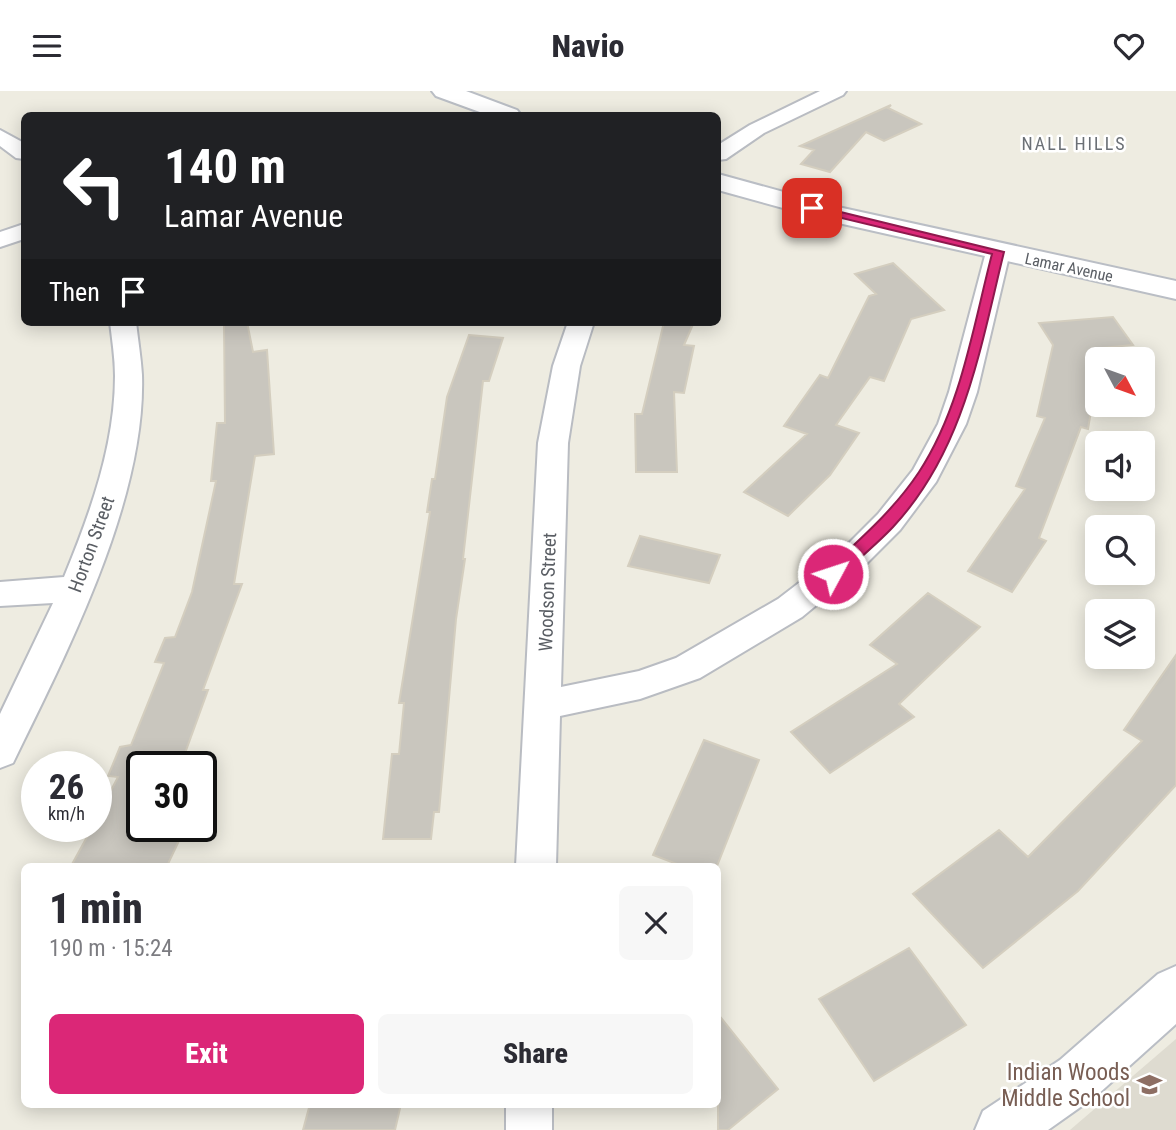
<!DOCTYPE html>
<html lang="en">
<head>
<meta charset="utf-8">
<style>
	:root { --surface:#fff; --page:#f7f7f7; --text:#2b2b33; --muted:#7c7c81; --accent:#db2777 }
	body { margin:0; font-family:"Roboto Condensed",sans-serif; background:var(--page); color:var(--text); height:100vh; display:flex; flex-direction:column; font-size:26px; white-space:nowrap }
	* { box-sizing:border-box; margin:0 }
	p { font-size:23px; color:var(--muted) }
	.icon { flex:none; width:38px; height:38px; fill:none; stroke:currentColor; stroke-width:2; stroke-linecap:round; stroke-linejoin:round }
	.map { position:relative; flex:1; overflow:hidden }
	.details { position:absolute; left:21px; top:772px; width:700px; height:245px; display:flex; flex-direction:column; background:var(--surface); border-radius:10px; box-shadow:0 4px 18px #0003 }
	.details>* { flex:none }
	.banner { position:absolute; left:21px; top:21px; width:700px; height:214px; border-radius:10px; box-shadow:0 4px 18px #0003; background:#202124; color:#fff; overflow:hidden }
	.needle { width:46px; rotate:131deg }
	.controls { position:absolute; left:1085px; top:256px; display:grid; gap:14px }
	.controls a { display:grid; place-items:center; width:70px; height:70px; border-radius:10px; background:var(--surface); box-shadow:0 4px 18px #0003; font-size:35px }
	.speed { position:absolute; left:21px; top:660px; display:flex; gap:14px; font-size:35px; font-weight:700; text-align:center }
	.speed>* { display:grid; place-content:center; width:91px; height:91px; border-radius:50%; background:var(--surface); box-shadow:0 4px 18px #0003; line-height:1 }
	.speed small { font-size:18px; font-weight:400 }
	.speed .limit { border:4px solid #111; border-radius:10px; background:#fff; color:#111 }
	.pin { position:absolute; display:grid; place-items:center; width:60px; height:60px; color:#fff; margin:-30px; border-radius:14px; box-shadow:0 4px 10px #0006 }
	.me { position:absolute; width:77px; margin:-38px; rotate:50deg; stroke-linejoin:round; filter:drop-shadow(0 0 5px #0008) }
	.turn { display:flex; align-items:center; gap:24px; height:147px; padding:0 28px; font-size:32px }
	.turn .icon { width:91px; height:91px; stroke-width:2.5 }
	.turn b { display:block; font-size:49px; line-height:60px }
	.then { display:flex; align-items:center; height:66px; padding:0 28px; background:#0003; gap:14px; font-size:26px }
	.round { display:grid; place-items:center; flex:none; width:74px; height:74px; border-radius:10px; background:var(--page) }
	.head { display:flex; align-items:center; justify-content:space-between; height:119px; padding:0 28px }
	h1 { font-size:42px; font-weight:800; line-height:52px }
	.cta { display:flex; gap:14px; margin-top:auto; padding:14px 28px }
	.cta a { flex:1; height:80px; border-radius:10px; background:var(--accent); color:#fff; font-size:28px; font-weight:800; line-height:80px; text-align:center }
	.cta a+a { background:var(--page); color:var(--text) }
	header { display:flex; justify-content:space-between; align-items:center; height:91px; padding:0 28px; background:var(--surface); font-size:32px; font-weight:800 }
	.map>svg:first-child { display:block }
	.education { fill:#dedbd0 }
	.building { fill:#c9c6be; stroke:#d4cebf; stroke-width:2 }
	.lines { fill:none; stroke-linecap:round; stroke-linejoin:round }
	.street-casing { stroke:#b9bcc2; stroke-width:4 }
	.secondary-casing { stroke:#babec5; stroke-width:4 }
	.street { fill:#fff; fill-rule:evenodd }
	.secondary { fill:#fff; fill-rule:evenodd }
	.route { fill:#db2777; stroke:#8e194d; stroke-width:2 }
	.labels { text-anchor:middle; stroke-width:5; stroke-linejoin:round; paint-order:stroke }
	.far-street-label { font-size:16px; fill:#5a5e64; stroke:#fff }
	.far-neighbourhood-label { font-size:18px; letter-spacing:2px; fill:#6b7076; stroke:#fff }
	.street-label { font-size:19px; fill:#5a5e64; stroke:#fff }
	.near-education-label { font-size:23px; fill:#785e54; stroke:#fff; text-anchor:end }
</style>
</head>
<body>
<header><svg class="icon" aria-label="menu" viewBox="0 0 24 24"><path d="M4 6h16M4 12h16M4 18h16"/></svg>Navio<svg class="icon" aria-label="heart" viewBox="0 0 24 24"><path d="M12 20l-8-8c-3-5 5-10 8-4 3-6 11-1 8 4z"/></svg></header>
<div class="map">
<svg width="1176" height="1039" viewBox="0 0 1176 1039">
	<rect width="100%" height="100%" fill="#eeece1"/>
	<!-- education -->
	<path class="education" d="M1176 948V1039H1070Z"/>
	<!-- building -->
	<path class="building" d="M891 14 888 17 921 33 884 50 866 41 830 81 801 73 814 59 800 55Z
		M893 172 944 219 911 228 884 290 870 286 836 334 859 342 830 384 788 425 744 401 807 343 784 335 820 284 828 287 869 205 876 203 855 183Z
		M1113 226 1133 254 1102 257 1100 268H1097V285L1088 338 1081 336 1039 447 1046 450 1012 501 968 480 1025 398 1016 395 1045 327 1037 325 1053 254 1039 232Z
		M224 231H247L253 261 267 259 274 363 255 365 234 493H242L203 599H208L180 676H142V735H186L167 775H71L93 735H96V728L118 686 108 685 120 656 131 654 164 572 155 571 165 547 175 546 192 501 216 390H211L217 332H225Z
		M664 231H694L684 254 694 255 684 302 674 301 677 381H636L635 323H642Z
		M469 244 503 247 489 290H483L463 468H465L456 528 439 721H434L431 748H383L392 663H399L404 612H399L430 421H427L432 388H435L447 306Z
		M640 445 720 464 709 492 628 475Z
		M928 502 980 536 899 613 914 626 830 682 791 641 897 573 870 554Z
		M1176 564V694L1078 800 983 877 913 803 999 739 1028 766 1142 650 1124 639Z
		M704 649 759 669 717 775H682L653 764Z
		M909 857 966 934 874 990 819 908Z
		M718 923 778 998 728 1039H718Z
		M310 1013H401L395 1039H303Z"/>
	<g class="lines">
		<defs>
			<path id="street" d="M820 0H846L843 4 764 42 726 68 718 69V54L750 34Z
				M0 39 24 52V68L16 67 0 55Z
				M24 133V148L0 156V141Z
				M998 154 1007 156 1010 161 977 301 966 333 936 391 900 439 865 474 802 526 700 587 640 608 560 625 556 775H516L538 352 553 275 568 231H594L580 275 568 352 561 596 639 580 676 567 778 508 843 458 878 423 913 379 938 333 949 301 986 161 989 156Z
				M110 231H136C138 249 141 267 142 284 146 409 67 561 13 672L0 677V623L53 512 0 515V491L64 486C90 423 115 354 115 285 115 267 112 249 110 231Z
				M506 1013H552V1039H506Z"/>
			<path id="secondary" d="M432 0H466L517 19 521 24H488L436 5Z
				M718 83 838 116 1176 190V208L834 131 718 99Z
				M1176 875V933L1096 1005 1048 1039H975L983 1020 1060 969 1158 883Z"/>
		</defs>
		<!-- street casing -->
		<use href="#street" class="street-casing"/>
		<!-- secondary casing -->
		<use href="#secondary" class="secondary-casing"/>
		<!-- street -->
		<use href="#street" class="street"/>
		<!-- secondary -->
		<use href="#secondary" class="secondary"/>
	</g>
	<!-- route -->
	<path class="route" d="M812 114 1004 161C980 258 964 360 893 436 876 454 856 470 838 487H827L825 483 827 479C860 448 894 419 919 381 961 317 973 236 992 163L808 119 807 117Z"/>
	<!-- icons -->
	<defs>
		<symbol id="school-bare" viewBox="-9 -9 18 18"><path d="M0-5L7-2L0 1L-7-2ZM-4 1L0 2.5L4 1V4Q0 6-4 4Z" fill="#8d6e63" stroke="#fff" stroke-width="2.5" paint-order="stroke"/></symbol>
	</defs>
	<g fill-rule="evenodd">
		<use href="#school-bare" x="1132" y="976" width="35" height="35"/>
	</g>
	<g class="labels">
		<!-- far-street labels -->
		<g class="far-street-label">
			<text transform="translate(1069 176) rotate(12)" y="6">Lamar Avenue</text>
		</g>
		<!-- far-neighbourhood labels -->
		<g class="far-neighbourhood-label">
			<text x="1074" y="59">NALL HILLS</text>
		</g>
		<!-- street labels -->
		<g class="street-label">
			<text transform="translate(91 453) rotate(-70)" y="7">Horton Street</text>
			<text transform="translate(547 501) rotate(-88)" y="7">Woodson Street</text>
		</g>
		<!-- near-education labels -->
		<g class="near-education-label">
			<text x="1130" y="989">Indian Woods<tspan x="1130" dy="26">Middle School</tspan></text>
		</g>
	</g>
</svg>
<div class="controls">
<a><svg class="needle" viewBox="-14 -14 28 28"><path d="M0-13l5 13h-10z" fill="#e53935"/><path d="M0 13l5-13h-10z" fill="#7c7c81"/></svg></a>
<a><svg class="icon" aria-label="sound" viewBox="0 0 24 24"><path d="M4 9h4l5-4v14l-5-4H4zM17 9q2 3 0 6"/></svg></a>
<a><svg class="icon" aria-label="search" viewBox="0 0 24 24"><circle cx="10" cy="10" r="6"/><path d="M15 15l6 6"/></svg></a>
<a><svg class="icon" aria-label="layers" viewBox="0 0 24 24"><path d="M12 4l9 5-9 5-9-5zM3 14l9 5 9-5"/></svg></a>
</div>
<div class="speed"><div>26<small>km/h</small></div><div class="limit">30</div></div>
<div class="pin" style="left:812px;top:117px;background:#d93025"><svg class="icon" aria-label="arrive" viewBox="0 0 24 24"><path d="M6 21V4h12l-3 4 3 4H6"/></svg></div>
<svg class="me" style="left:833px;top:483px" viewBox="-20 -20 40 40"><circle r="17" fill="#db2777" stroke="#fff" stroke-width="3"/><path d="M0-11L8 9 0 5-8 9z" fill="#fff"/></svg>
<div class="banner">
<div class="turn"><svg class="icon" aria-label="left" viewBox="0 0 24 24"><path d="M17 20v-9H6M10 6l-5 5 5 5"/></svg><div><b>140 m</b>Lamar Avenue</div></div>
<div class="then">Then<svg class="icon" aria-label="arrive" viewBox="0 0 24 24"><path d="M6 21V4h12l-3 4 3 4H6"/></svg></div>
</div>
<section class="details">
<div class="head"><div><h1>1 min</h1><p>190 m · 15:24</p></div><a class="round"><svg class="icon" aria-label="close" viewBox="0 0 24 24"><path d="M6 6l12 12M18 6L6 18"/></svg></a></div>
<div class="cta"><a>Exit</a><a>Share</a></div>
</section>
</div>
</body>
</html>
